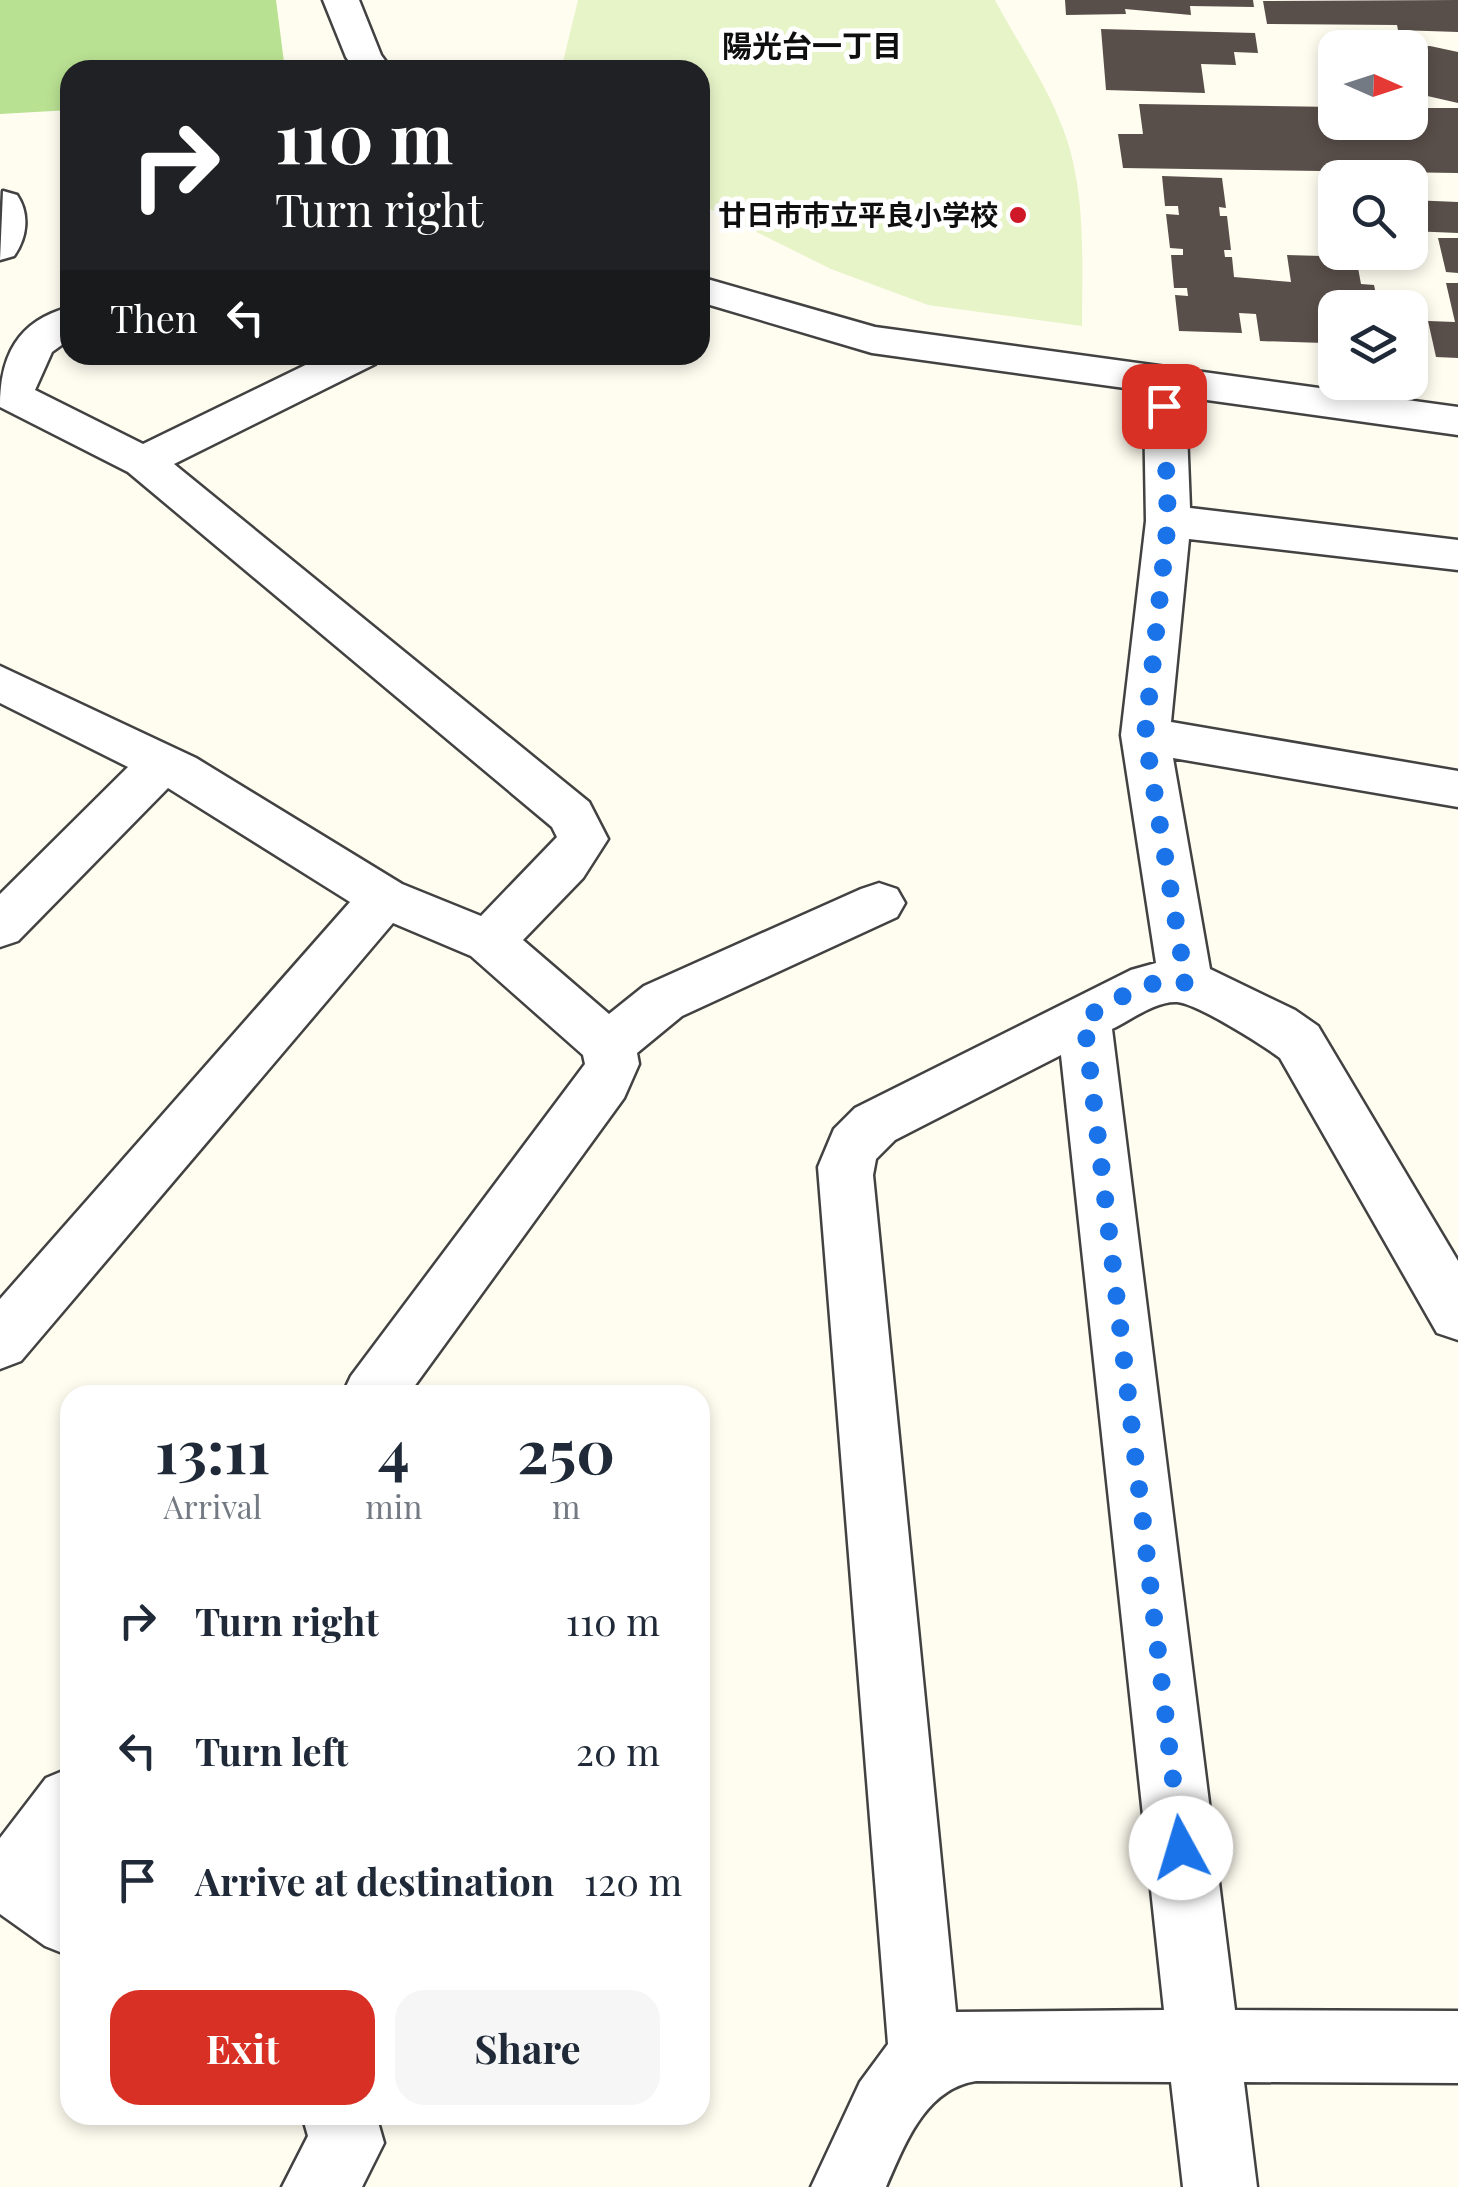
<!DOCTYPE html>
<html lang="en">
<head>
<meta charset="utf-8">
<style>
	:root { --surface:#fff; --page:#f6f6f7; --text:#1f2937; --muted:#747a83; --accent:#d93025 }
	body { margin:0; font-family:"Playfair Display","Noto Sans JP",serif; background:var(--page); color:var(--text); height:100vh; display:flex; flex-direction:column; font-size:38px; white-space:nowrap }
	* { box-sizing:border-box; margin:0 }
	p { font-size:32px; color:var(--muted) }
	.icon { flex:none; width:55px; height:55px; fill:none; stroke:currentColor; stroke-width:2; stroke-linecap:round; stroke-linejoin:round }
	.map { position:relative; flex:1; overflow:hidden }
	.details { position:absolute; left:60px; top:1385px; width:650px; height:740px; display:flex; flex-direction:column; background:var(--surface); border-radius:30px; box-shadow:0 5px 15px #0003 }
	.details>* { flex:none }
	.top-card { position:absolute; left:60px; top:60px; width:650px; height:305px; border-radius:30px; box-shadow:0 5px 15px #0003; background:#202124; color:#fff; overflow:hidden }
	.needle { width:65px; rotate:93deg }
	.controls { position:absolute; left:1318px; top:30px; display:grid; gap:20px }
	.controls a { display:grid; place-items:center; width:110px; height:110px; border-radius:20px; background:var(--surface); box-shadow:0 5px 15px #0003; font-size:50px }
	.pin { position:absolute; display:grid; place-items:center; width:85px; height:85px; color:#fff; margin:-42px; border-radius:20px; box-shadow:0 5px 15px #0006 }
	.me { position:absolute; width:110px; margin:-55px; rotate:354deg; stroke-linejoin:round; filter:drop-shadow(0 0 8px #0008) }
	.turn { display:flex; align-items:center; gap:35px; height:210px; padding:0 50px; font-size:45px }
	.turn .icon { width:130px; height:130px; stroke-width:2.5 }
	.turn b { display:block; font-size:70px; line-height:85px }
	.then { display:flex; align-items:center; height:95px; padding:0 50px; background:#0003; gap:20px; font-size:38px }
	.eta { display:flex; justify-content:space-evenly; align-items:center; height:170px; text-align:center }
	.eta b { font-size:60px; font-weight:700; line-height:70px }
	.button { display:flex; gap:20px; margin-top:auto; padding:20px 50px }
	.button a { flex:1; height:115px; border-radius:30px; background:var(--accent); color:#fff; font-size:40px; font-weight:700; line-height:115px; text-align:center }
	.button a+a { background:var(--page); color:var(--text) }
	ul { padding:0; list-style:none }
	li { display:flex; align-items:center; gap:30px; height:130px; padding:0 50px }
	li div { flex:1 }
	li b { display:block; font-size:38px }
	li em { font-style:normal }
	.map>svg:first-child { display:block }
	.forest { fill:#b9e192 }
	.pitch { fill:#e7f4c8 }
	.building { fill:#594f4a }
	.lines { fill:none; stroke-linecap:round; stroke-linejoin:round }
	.minor-casing { stroke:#424242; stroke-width:5 }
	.minor { fill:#fff; fill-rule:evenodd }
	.route { stroke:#1a73e8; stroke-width:18; stroke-dasharray:0 32.4 }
	.poi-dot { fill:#ce1727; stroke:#fff; stroke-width:4 }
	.labels { text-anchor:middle; stroke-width:10; stroke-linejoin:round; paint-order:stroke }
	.far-poi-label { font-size:28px; font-weight:bold; fill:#0f0f0f; stroke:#fff; text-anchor:end }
	.far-neighbourhood-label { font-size:30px; font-weight:bold; fill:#0f0f0f; stroke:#fff }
</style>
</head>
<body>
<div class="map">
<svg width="1458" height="2187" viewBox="0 0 1458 2187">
	<rect width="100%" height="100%" fill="#fffcf0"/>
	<!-- forest -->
	<path class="forest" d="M0 0H276L285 70H70V110L0 114Z"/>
	<!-- pitch -->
	<path class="pitch" d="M578 0H995C1022 51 1061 105 1073 162 1085 215 1082 272 1082 326L928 305 831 269 700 204V70H561Z"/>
	<!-- building -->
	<path class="building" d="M1065 0H1253L1254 7 1190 6 1191 15 1125 9 1126 14 1066 15Z
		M1458 0V32L1398 30 1397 25 1267 24 1263 1Z
		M1101 29 1255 33 1258 53 1234 52 1236 65 1201 64 1205 93 1106 90Z
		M1430 46 1458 52V103L1410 92V47Z
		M1139 104 1335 107V122H1410V108H1458V173L1123 168 1118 134H1143Z
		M1162 176 1222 178 1226 208 1219 207 1220 216H1227L1231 250H1224L1225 257H1232L1234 277 1291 282 1287 255 1356 257 1361 284 1374 285 1379 308H1335V333L1330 316H1319L1324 343 1260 341 1256 314 1239 313 1242 333 1179 331 1175 295 1188 296 1187 288H1174L1171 255H1183V249L1170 248 1166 214 1179 215 1178 206H1165Z
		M1410 200 1458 202V233L1410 231Z
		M1438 238H1458V273L1446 272Z
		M1446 283H1458V358L1436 357 1428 321 1455 322Z"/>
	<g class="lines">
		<defs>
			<path id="minor" d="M323 0H359L381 55 392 70H355L346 57Z
				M3 191 17 195C30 214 27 238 14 256L0 260Z
				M700 277 875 327 1458 407V435L1178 396 1186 406 1190 508 1458 540V570L1189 539 1171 722 1458 771V807L1173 758 1210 969 1295 1010 1318 1026 1458 1261V1340L1437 1333 1280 1058C1261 1044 1198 1004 1177 1002 1155 1001 1131 1020 1112 1029L1235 2010 1458 2011V2083L1244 2082 1257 2187H1183L1171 2082 976 2081C925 2089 905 2144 886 2187H811L860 2082 888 2044 818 1167 834 1129 855 1108 1131 970 1156 963 1121 735 1146 521 1144 406 1150 396 1161 393 872 353 700 302ZM1061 1055 1164 2010 956 2012 873 1175 876 1159 895 1140Z
				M70 307V339L52 352 35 390 143 444 326 355H381L375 364 174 464 589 802 608 839 583 878 523 940 609 1014 644 986 861 889 879 883 897 889 905 903 897 917 682 1016 637 1053 639 1064 624 1098 408 1395H342L351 1376 585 1064 583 1055 471 956 393 923 21 1361 0 1369V1299L350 902 168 788 18 941 0 947V894L128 767 0 703V666L196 758 402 884 481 916 557 837 552 827 128 472 0 407C0 356 17 321 70 307Z
				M70 1768V1859L60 1872 70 1879V1956L45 1946 0 1914V1838L46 1778Z
				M302 2115H376L384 2143 362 2187H282L308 2136Z"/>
		</defs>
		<!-- minor casing -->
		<use href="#minor" class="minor-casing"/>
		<!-- minor -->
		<use href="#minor" class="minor"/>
	</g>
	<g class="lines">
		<!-- route -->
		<path class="route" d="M1164 406 1168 521 1145 735 1186 983C1152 973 1113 1003 1084 1018L1181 1848"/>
	</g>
	<!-- markers -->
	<circle class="poi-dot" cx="1018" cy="215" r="10"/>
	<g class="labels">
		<!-- far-poi labels -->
		<g class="far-poi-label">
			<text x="998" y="225">廿日市市立平良小学校</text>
		</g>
		<!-- far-neighbourhood labels -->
		<g class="far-neighbourhood-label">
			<text x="812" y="57">陽光台一丁目</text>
		</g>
	</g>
</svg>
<div class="controls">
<a><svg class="needle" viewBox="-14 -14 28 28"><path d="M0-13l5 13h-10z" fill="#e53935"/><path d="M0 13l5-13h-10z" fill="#747a83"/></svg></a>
<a><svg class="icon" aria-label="search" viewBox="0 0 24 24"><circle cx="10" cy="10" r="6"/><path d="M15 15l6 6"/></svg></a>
<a><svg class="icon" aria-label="layers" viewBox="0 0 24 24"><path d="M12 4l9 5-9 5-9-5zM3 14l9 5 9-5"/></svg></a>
</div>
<div class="pin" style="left:1164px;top:406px;background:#d93025"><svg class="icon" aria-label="arrive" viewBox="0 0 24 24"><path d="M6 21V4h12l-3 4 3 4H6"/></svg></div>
<svg class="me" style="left:1181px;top:1848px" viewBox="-20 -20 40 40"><circle r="19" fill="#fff"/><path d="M0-13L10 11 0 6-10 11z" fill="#1a73e8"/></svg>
<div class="top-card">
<div class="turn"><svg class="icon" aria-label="right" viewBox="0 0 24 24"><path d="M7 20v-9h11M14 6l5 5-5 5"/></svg><div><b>110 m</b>Turn right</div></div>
<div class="then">Then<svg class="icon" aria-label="left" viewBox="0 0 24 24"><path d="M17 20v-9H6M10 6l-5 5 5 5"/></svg></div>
</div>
<section class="details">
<div class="eta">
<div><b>13:11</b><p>Arrival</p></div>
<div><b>4</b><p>min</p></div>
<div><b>250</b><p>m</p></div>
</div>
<ul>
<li><svg class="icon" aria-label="right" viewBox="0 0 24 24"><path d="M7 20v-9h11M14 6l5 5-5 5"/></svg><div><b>Turn right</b></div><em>110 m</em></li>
<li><svg class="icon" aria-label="left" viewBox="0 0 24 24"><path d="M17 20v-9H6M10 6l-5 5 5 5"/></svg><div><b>Turn left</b></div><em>20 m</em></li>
<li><svg class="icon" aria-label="arrive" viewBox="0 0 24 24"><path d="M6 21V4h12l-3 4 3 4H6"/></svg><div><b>Arrive at destination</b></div><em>120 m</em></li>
</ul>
<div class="button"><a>Exit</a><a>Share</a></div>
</section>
</div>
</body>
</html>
